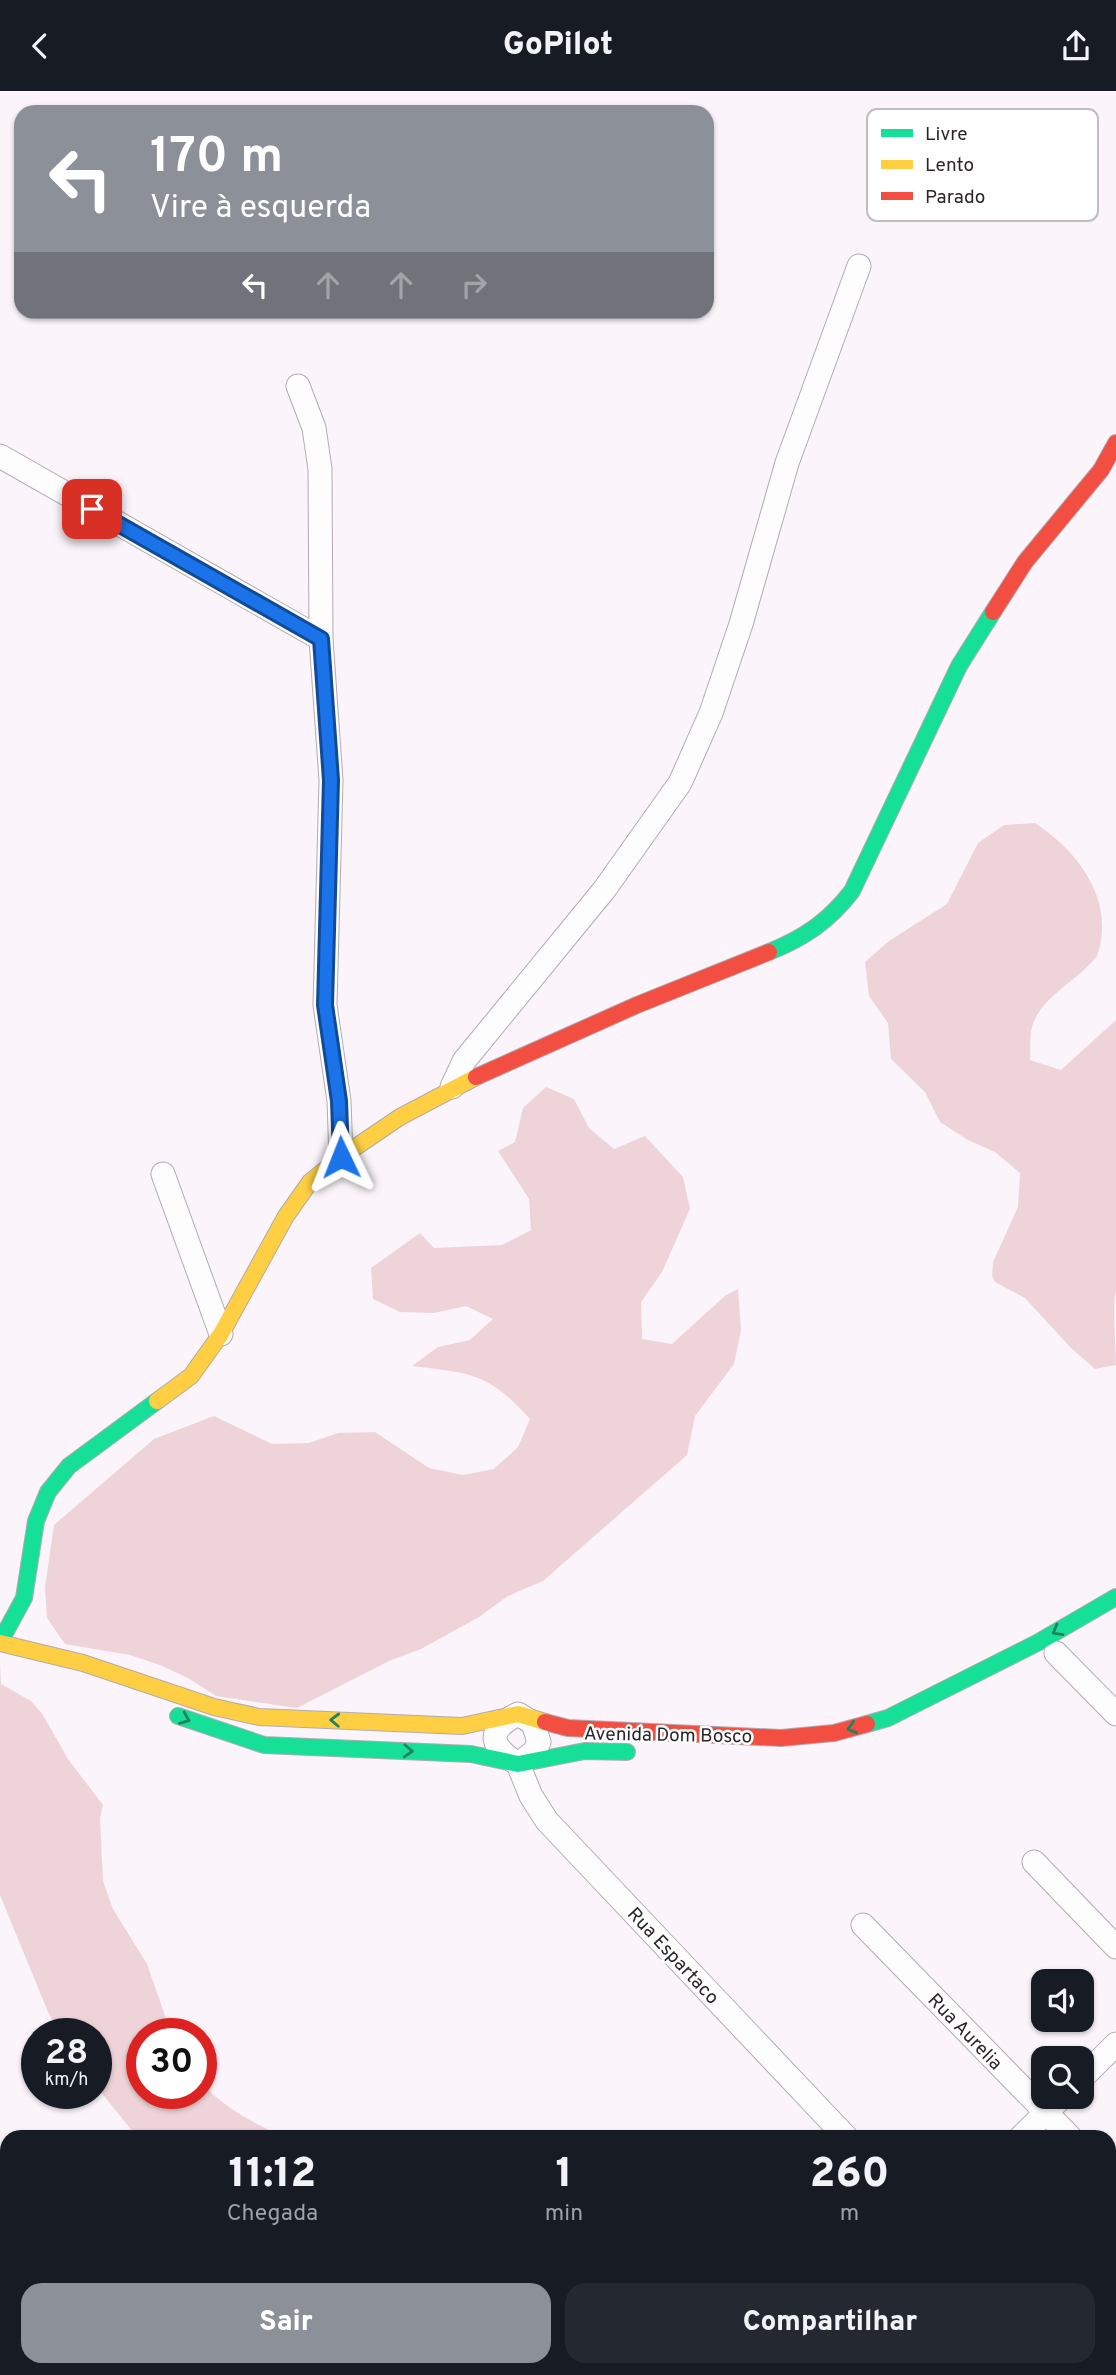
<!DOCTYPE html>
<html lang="pt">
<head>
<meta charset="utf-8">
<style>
	:root { --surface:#171b24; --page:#242831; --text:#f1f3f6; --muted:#9ea1a6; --accent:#8c9099 }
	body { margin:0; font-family:Overpass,sans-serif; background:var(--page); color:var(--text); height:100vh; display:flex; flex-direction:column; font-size:26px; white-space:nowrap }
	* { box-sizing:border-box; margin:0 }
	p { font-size:23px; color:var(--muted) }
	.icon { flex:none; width:38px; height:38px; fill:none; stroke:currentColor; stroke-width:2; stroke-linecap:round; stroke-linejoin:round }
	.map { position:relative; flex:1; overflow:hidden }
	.details { position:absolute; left:0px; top:2039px; width:1116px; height:247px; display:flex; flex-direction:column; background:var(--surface); border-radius:21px 21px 0 0; box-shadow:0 2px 5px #0004 }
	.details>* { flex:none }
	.banner { position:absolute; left:14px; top:14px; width:700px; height:214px; border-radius:21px; box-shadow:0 2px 5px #0004; background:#8c9099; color:#fff; overflow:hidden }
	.tools { position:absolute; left:1031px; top:1878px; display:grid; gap:14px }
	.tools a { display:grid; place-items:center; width:63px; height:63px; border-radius:14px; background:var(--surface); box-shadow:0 2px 5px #0004; font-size:35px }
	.speed { position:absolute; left:21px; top:1927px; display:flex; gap:14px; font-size:35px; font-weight:700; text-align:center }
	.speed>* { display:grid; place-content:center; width:91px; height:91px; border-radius:50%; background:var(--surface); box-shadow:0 2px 5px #0004; line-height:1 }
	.speed small { font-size:18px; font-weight:400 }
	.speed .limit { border:10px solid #d22; background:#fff; color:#111 }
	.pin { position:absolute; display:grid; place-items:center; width:60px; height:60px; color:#fff; margin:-30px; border-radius:14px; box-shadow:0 4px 10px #0006 }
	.me { position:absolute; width:77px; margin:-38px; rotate:358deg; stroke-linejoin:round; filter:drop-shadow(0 0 5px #0008) }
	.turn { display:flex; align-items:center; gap:24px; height:147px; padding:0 21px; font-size:32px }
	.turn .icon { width:91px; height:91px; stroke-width:2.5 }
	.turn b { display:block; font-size:49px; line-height:60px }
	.lanes { display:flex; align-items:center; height:66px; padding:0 21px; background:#0003; justify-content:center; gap:35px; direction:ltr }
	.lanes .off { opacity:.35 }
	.eta { display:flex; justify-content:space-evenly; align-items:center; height:119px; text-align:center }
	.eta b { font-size:42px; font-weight:800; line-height:49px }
	.action { display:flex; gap:14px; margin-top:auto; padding:14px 21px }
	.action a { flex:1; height:80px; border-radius:21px; background:var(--accent); color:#fff; font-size:28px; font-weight:800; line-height:80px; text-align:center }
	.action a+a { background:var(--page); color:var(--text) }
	header { display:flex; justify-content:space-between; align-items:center; height:91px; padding:0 21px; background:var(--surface); font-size:32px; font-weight:800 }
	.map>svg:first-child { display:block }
	.forest { fill:#eed4d8 }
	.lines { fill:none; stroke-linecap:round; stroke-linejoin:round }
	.street-casing { stroke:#b1acb1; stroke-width:25 }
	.fast-casing { stroke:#b1acb1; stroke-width:18 }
	.slow-casing { stroke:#b1acb1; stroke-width:18 }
	.jam-casing { stroke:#b1acb1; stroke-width:18 }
	.street { stroke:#fefdfe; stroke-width:23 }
	.fast { stroke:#16e098; stroke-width:16 }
	.slow { stroke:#ffcf43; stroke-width:16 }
	.jam { stroke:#f24e42; stroke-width:16 }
	.oneway { stroke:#208261 }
	.route-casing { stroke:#114b97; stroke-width:18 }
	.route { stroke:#1a73e8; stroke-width:12 }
	.labels { text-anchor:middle; stroke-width:5; stroke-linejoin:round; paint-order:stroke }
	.street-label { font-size:19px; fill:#2b252a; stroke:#fff }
	.key { fill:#fff; stroke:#bfbebf; stroke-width:2 }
	.key-label { font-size:19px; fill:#2b252a }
</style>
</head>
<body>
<header><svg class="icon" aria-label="back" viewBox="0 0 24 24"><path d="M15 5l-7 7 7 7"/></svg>GoPilot<svg class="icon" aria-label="share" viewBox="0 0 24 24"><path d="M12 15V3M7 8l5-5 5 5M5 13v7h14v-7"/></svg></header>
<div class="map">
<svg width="1116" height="2284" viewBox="0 0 1116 2284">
	<rect width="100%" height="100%" fill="#fbf4fa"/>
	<!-- forest -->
	<path class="forest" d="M1035 732C1079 761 1116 810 1097 865 1080 888 1040 906 1032 936 1029 946 1031 959 1030 969L1061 979 1116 929V1201C1112 1210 1116 1260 1116 1274L1095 1278 1071 1257 1025 1207 995 1191 992 1185 993 1171 1018 1116 1020 1082 995 1061 968 1049 940 1031 925 1001 891 968 888 932 869 905 865 871 889 850 947 813 978 752 1004 734Z
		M546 996 574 1008 589 1037 614 1058 645 1045 683 1086 690 1118 662 1181 641 1211 642 1248 672 1253 726 1204 738 1198 741 1239 734 1273 695 1325 687 1364 543 1490 508 1505 479 1526 421 1558 389 1570 297 1617 216 1605 188 1587 160 1574 130 1564 65 1553 47 1527 45 1496 54 1434 154 1348 214 1325 272 1353 309 1352 338 1342 375 1341 429 1377 463 1384 494 1378 518 1356 530 1328C489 1282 471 1282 412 1275L438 1256 470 1249 493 1228 466 1215 434 1222 400 1221 373 1208 371 1177 420 1142 434 1157 502 1154 531 1139 529 1108 498 1060 515 1051 523 1017Z
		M0 1572 1 1593 31 1610 43 1624 68 1668 103 1714 100 1727 103 1790 113 1818 147 1873 171 1942H142V2002H201V1992C225 2017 252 2031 283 2046H137L96 1995V1942H60L48 1921 0 1804Z"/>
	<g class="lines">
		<defs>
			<path id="street" d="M298 295 314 337 320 378 321 548 331 689 325 914 339 1010 341 1066
				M0 365 321 548
				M452 996 464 970 604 799 680 692 711 622 741 533 787 372 859 175
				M163 1083 221 1243
				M1056 1562 1116 1623
				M518 1623 533 1632 539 1651 534 1661 518 1673C489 1655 486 1639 518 1623Z
				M518 1673 531 1705 547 1730 846 2046
				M1034 1771 1116 1856
				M863 1834 1070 2046
				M1082 1987 1116 1953
				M1021 2046 1062 2006
				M1110 2087 1116 2094
				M1071 2278 1076 2284"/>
			<path id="fast" d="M769 861C804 847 829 830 852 800L959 575 993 521
				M0 1551 24 1507 36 1430 48 1401 69 1375 157 1310
				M178 1625 264 1654 471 1663 518 1673 585 1660 627 1661
				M867 1633 888 1627 1037 1552 1116 1506
				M56 2278 62 2284"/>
			<path id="slow" d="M157 1310 191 1285 221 1243 286 1125 310 1091 341 1066 400 1026 476 986
				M0 1552 83 1572 214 1616 259 1626 462 1635 518 1623 545 1631"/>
			<path id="jam" d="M993 521 1025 471 1101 379 1116 352
				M476 986 637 914 769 861
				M545 1631 568 1637 781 1647 834 1642 867 1633
				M0 2224 7 2231
				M0 2271 7 2278"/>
		</defs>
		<!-- street casing -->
		<use href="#street" class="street-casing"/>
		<!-- fast casing -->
		<use href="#fast" class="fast-casing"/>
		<!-- slow casing -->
		<use href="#slow" class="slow-casing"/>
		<!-- jam casing -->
		<use href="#jam" class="jam-casing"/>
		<!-- street -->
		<use href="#street" class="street"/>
		<!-- fast -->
		<use href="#fast" class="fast"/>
		<!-- slow -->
		<use href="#slow" class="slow"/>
		<!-- jam -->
		<use href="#jam" class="jam"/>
	</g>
	<!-- one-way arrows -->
	<defs><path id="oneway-chevron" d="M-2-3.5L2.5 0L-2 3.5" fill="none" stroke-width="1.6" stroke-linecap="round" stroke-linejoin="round" transform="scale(1.75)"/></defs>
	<g class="oneway">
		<use href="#oneway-chevron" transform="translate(1057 1540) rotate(150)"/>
		<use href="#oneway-chevron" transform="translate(185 1628) rotate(22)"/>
		<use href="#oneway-chevron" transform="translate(335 1629) rotate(-178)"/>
		<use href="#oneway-chevron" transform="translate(852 1637) rotate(164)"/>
		<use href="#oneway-chevron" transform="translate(408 1660) rotate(3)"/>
	</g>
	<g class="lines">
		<defs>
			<path id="route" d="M92 418 321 548 331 689 325 914 339 1010 341 1066"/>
		</defs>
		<!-- route casing -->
		<use href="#route" class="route-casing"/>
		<!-- route -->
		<use href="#route" class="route"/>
	</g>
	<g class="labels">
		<!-- street labels -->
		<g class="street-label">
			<text transform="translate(668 1643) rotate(1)" y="7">Avenida Dom Bosco</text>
			<text transform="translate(674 1864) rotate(47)" y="7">Rua Espartaco</text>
			<text transform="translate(966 1940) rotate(46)" y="7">Rua Aurelia</text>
		</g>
	</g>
	<!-- legend -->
	<rect x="867" y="18" width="231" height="112" rx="10" class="key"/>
	<rect x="881" y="38" width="32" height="8" fill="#16e098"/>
	<rect x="881" y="69" width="32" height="9" fill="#ffcf43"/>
	<rect x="881" y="101" width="32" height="8" fill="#f24e42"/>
	<g class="key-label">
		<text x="925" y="49">Livre</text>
		<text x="925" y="80">Lento</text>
		<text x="925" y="112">Parado</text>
	</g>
</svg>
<div class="tools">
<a><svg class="icon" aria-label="sound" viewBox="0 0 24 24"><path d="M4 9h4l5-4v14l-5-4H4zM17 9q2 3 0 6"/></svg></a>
<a><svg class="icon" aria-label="search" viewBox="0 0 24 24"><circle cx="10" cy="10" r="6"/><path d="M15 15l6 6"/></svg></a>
</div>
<div class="speed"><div>28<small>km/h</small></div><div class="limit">30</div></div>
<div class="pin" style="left:92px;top:418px;background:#d93025"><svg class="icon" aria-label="arrive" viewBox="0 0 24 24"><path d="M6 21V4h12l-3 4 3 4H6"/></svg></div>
<svg class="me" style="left:341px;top:1066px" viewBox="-20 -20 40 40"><path d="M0-17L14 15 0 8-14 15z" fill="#1a73e8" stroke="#fff" stroke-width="4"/></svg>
<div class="banner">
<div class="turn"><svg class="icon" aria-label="left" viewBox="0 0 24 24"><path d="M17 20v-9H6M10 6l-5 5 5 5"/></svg><div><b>170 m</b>Vire à esquerda</div></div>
<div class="lanes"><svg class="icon" aria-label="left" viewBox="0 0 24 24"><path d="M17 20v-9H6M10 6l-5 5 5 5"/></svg><svg class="icon off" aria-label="ahead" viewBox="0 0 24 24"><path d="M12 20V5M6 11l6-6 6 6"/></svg><svg class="icon off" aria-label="ahead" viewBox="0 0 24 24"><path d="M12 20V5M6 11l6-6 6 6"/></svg><svg class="icon off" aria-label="right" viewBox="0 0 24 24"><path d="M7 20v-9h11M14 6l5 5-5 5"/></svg></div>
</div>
<section class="details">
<div class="eta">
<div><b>11:12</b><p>Chegada</p></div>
<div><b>1</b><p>min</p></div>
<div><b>260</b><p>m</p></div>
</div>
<div class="action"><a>Sair</a><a>Compartilhar</a></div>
</section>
</div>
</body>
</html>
